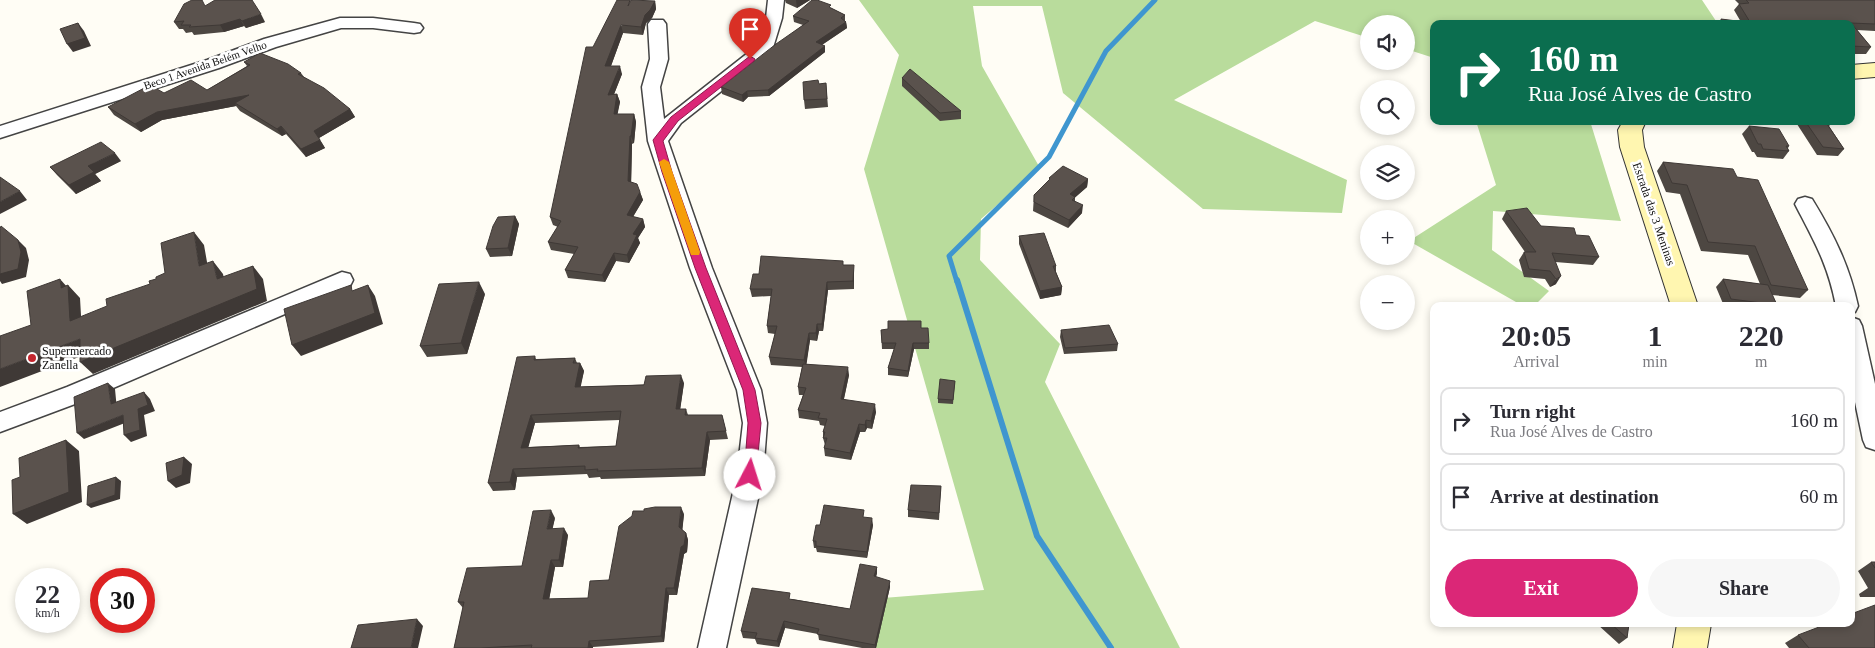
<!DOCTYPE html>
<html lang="en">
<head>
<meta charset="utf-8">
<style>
	:root { --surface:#fff; --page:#f7f7f7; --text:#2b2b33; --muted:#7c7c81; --line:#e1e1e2; --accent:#db2777 }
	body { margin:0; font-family:Georgia,serif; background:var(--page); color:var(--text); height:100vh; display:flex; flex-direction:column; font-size:19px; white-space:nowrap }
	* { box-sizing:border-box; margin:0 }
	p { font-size:16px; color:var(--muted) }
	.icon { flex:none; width:28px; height:28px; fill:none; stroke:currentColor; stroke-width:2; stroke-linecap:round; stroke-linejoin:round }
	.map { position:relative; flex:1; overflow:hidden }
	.panel { position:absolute; left:1430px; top:302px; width:425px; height:325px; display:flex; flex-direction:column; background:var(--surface); border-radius:10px; box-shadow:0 2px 8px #0003 }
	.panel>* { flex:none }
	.guide { position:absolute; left:1430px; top:20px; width:425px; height:105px; border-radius:10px; box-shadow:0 2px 8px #0003; background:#0b6e4f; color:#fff; overflow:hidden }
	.fabs { position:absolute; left:1360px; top:15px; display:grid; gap:10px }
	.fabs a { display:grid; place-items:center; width:55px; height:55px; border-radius:50%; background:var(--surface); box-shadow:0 2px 8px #0003; font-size:25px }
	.speed { position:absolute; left:15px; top:568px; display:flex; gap:10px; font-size:25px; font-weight:700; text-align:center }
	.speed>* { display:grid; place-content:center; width:65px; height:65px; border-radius:50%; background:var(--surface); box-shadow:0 2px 8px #0003; line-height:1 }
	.speed small { font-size:12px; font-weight:400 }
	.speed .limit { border:8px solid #d22; background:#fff; color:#111 }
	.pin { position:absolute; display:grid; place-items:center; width:42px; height:42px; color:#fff; margin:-51px -21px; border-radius:50% 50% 50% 0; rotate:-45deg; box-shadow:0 0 5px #0007 }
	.pin .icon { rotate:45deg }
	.me { position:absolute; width:55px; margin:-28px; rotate:5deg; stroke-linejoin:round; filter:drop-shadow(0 0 4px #0008) }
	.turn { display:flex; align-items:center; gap:18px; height:105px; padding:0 15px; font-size:22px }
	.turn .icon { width:65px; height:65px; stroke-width:2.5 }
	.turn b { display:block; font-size:35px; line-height:42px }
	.eta { display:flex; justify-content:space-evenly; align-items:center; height:85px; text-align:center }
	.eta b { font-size:30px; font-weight:700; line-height:35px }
	.cta { display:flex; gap:10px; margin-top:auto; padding:10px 15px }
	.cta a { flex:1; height:58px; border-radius:30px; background:var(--accent); color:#fff; font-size:20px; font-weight:700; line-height:58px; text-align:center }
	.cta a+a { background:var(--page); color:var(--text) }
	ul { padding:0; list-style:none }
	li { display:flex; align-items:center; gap:15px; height:68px; margin:0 10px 8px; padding:0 5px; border:2px solid var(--line); border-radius:10px }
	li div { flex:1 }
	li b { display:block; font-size:19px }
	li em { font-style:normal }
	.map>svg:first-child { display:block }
	.forest { fill:#b9dc9c }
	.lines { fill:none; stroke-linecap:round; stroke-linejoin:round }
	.stream-far1 { stroke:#3f96cf; stroke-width:5 }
	.stream { stroke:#3f96cf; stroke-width:6 }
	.minor-casing { stroke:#444; stroke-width:3 }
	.secondary-casing { stroke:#333; stroke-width:2 }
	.minor { fill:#fff; fill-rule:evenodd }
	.secondary { fill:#fff6b0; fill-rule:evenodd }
	.wall { fill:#4d4742; fill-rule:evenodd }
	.shaded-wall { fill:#3f3936 }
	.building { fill:#5a524d; stroke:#3f3936; fill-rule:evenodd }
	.route { fill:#db2777; stroke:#8e194d }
	.slow { fill:#f59e0b }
	.poi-dot { fill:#c4262e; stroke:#fff; stroke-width:2 }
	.labels { text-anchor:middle; stroke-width:5; stroke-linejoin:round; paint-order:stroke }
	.far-street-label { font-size:11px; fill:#111; stroke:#fff }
	.street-label { font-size:12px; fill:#111; stroke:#fff }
	.poi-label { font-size:12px; fill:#111; stroke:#fff; text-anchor:start }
</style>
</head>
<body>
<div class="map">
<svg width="1875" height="648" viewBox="0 0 1875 648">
	<rect width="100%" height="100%" fill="#fffdf5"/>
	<!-- forest -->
	<path class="forest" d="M859 0H1702L1718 24H1434V58L1406 49V24H1369V38L1315 21 1174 100 1347 180 1342 213 1203 209 1063 93 1042 6H973L982 66 1040 168 981 219 980 260 1060 344 1045 382 1180 648H870L883 598 984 590 864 169 899 55Z
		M1476 121H1590L1621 221 1493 211 1492 250 1549 291 1534 306H1523L1409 241 1496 185Z"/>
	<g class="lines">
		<!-- stream-far1 -->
		<path class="stream-far1" d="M957 282 949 256 1049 157 1106 51 1155 0"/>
		<!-- stream -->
		<path class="stream" d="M957 280 1037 536 1111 648"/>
		<defs>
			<path id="minor" d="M768 0H784L782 18 772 51 681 123 668 141 712 268 761 390 767 423 763 475 726 648H698L737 475 743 423 737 390 690 268 648 141 642 87 650 59 648 24 651 20H663L666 24 668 59 660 87 664 119 758 45 766 18Z
				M340 18H373L414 23 420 24 423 28 420 32 414 33 373 28H341L276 47 219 68 0 138V126L207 60 264 39Z
				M1805 197 1812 199C1834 235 1849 265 1858 306L1855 312 1851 313V306H1836C1828 264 1814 241 1795 204L1798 199Z
				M342 272 350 274 353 280 350 286 83 401 0 432V412L67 387Z
				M1851 317 1859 320 1862 326 1875 384V450L1866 447 1863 440 1851 383Z"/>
			<path id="secondary" d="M1875 63V77L1851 79V65Z
				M1623 121H1646L1642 130 1644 147 1698 306H1671L1620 147 1618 130Z
				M1677 624H1711L1707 648H1673Z"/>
		</defs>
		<!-- minor casing -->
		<use href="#minor" class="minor-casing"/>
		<!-- secondary casing -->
		<use href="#secondary" class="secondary-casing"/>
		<!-- minor -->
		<use href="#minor" class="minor"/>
		<!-- secondary -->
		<use href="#secondary" class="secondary"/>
	</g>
	<!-- wall -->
	<path class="wall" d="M785 0H810L797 8 786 3Z
		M1735 0H1875V31L1857 30 1871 47 1866 54H1851V24H1718L1721 19 1741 22 1734 10 1739 4Z
		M655 1 656 9 652 18 646 23 643 35 623 33 611 66 622 74 614 94H617L620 102 617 114H634L636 122 634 143 632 144 631 182 640 192 643 200 633 217 643 219 645 227 638 238 640 243 629 263 616 261 605 282 568 278 565 270 574 254 551 250 548 242 558 227 553 225 550 217 593 47Z
		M205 6 265 22 246 28 244 26 224 32 194 35 192 32 186 33 183 29H179L174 22Z
		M831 8 845 15V21L846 22 847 28 822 45 825 46V52L769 96 748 97 743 102 722 94 721 87 803 25 794 22 793 16Z
		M244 62 301 73 304 77 350 109 355 117 319 138 325 148 306 157 286 134 282 136 240 111 236 106 162 120 141 132 114 115 108 107 164 93 207 90 247 66Z
		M902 78 961 111V119L940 121 902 86Z
		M826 83 828 107 805 109 804 100 819 84Z
		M1795 121H1829L1831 124 1829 126 1844 149 1838 156 1817 155Z
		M1749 126 1789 146 1788 148 1789 151 1783 159 1757 157 1754 152H1752L1742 134Z
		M121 161 95 174 101 181 76 194 57 175 50 167Z
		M1663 162 1737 177 1808 290 1800 298 1772 295 1777 305 1776 306H1724L1716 287 1723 279 1760 284 1748 255 1701 251 1680 194 1666 192 1657 171Z
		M1049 178 1088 179 1087 187 1075 197V201L1082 213 1068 228 1033 211 1034 195 1049 180Z
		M1506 211 1541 226 1576 235 1599 257 1593 265 1555 262 1556 284 1550 287 1545 279 1524 277 1519 260 1524 252H1525L1502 219Z
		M515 216 519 224 512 256 490 257 486 249Z
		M1019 236 1056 266V272L1062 287 1061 295 1040 299 1019 244Z
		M843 261V265L854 273V289L828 290 823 331H819L817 341 810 340 806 364 849 375 844 399 876 412 872 429 867 428 865 432H860L851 460 825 456 824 448 825 445 823 438V432L825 426 820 425 819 421 799 418 798 410 803 395H799L798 387 802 367 771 365 769 357 775 334 768 333 767 326 771 296 752 297 750 289 759 274Z
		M485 294 467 354 427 357 420 346Z
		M921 328 929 343V349H914L908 377 888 375V368L894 349H882L881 330Z
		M1061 330 1118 344 1117 351 1064 354 1060 337Z
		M535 356 536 359 575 358 577 363H580L584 371 580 387 684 383 680 409H686L688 415H722L728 439 710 440 705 476 601 479 600 477 589 478 587 474 517 477 515 490 493 491 488 483ZM620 420 616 446 580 447 579 445 528 447 535 423Z
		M955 381 953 404 938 403V399Z
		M941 486 939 520 908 517V510Z
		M684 514 682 530 686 533 688 540 687 552 684 554 677 595H669L664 642 593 647V648H454L463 608 458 602 522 566 555 518 552 529 568 535 563 567H555L549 599 588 598Z
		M865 518 873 525 867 558 817 552 816 548H814L813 541 820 525Z
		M1871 562H1875V597H1860L1859 594 1868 588 1858 571Z
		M877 567V573L876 577 890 587 876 648H862L819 640 818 634 785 628 779 647 757 644 755 639 743 638 741 631 792 599 850 609Z
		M1597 624H1629L1627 638 1619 644Z
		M1798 635 1875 648H1789L1785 643Z"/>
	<!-- shaded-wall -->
	<path class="shaded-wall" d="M796 0H810L797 8Z
		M655 1 656 9 652 18 646 23 643 35 641 27 645 15Z
		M261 14 265 22 246 28 242 21Z
		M240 19 244 26 224 32 220 25Z
		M846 22 847 28 817 48 816 42Z
		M78 23 84 31 91 46 73 52 67 44Z
		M621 25 623 33 608 74 605 66Z
		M825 46V52L769 96 768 90Z
		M620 66 622 74 611 102 608 95Z
		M747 91 748 97 743 102 742 95Z
		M617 94 620 102 616 122 614 114Z
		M249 95 235 103 236 106 162 120 141 132 135 124 157 112Z
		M350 109 355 117 319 138 314 131Z
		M634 114 636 122 634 143 631 136Z
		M281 126 286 134 282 136 277 129Z
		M630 136 632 144 631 189 628 181Z
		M320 140 325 148 306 157 301 149Z
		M115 153 121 161 95 174 101 181 76 194 69 185 88 166Z
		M1088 179 1087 187 1069 203 1070 194Z
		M20 191 27 200 0 214V202Z
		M640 192 643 200 629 223 627 215Z
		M1083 205 1082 213 1068 228 1069 220Z
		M515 216 519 224 512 256 508 248Z
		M643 219 645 227 638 238 640 243 629 263 627 255 633 234Z
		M194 232 204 245 210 279 199 266Z
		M18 240 26 248 29 260 26 277 2 284 0 281V274Z
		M614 253 616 261 605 282 602 275Z
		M213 261 223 274 227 292 217 279Z
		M854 265V289L853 281Z
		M253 266 263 279 267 301 93 374 80 362Z
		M1561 276 1556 284 1550 287 1556 279Z
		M60 279 68 288V285L80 298 82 333 70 321 61 288Z
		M479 282 485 294 467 354 461 343Z
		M827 282 828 290 823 331 822 324Z
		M368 285 375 296 383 324 301 356 292 345Z
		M1062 287 1061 295 1040 299V291Z
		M817 324 819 331 817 341 816 333Z
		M809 333 810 340 806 368 804 360Z
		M80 339 92 352 0 387V369Z
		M913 343 914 349 908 377V371Z
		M580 363 584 371 579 395 575 387Z
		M848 367 849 375 842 407 841 399Z
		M681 375 684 383 679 418 676 409Z
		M108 383 115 389 117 410 111 404Z
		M144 392 150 399 155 411 144 415 147 436 131 442 124 435 138 409Z
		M875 404 876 412 872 429 871 421Z
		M123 415 130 421 84 439 77 433Z
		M531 415 535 423 526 456 521 448Z
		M866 420 867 428 865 432V425Z
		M859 424 860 432 851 460 850 453Z
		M707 432 710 440 705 476 702 468Z
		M66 440 79 451 82 502 27 524 13 514Z
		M184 457 192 464 190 483 176 488 168 481Z
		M513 469 517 477 515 490 510 482Z
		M116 477 121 481 120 499 91 508 87 505Z
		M681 507 684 514 682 534 679 527Z
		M551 510 555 518 551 536 547 529Z
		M872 518 873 525 867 558V552Z
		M564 528 568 535 563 567 559 560Z
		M686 533 688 540 687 552 684 554 677 595 674 588 681 547Z
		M551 560 555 567 548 606 543 599Z
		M877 567V573L874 583V576Z
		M890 581V587L876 648H875V645Z
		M666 588 669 595 664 642 661 636Z
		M417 619 423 626 418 648H411Z
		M784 621 785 628 779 647 777 641Z
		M589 641 593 647V648H588Z"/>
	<!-- building -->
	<path class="building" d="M192 0H202L205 6 215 0H252L261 14 242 21 240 19 220 25 189 27 191 25H181L184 21 174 22 184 4Z
		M617 0H630L628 6 631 0 655 1 650 10 645 15 641 27 621 25 605 66H620L608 95 617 94 614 114H634L631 136H630L628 181 637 184 640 192 627 215 643 219 633 234 637 235 627 255 614 253 602 275 565 270 578 247 548 242 561 221 550 217 586 47H593Z
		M812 0H817L831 5 829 7 845 15 841 18 846 22 816 42 825 46 768 90 747 91 742 95 721 87 776 44 809 21 793 16Z
		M1746 0H1875V24L1851 23 1871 47 1851 46V24H1779V23L1750 22 1739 4 1749 3Z
		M1721 19 1745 22V24H1723Z
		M78 23 85 38 67 44 60 29Z
		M260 53 288 64 301 73 298 74 324 88 350 109 314 131 320 140 301 149 281 126 277 129 235 103 249 95 157 112 135 124 108 107 150 85 164 93 191 80 207 90 250 65 244 62Z
		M910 69 961 111 940 113 902 78Z
		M818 80 819 84 826 83 827 99 804 100 803 82Z
		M1805 121H1829L1831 124H1827L1844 149 1823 147Z
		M1749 126 1779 129 1789 146H1786L1789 151 1763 149 1761 144H1758Z
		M101 142 115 153 88 166 94 172 69 185 50 167Z
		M1663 162 1733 169 1737 177 1758 180 1808 290 1771 285 1755 246 1708 242 1687 185 1672 183Z
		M1063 166 1088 179 1070 194 1075 197 1072 200 1083 205 1069 220 1034 202V195L1050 179 1049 178Z
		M0 177 20 191 0 202Z
		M1527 208 1541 226 1574 228 1576 235 1589 236 1599 257 1552 253 1561 276 1556 279 1550 271 1529 269 1524 252H1536L1506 211Z
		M515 216 508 248 486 249 493 226 498 217Z
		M1 226 18 240 21 252 18 269 0 274V229Z
		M194 232 199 266 213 261 217 279 253 266 257 289 80 362V339L0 369V336L31 325 27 291 60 279 61 288 68 285 70 321 107 306 106 299 150 284 149 281 156 279V277L165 273 161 243Z
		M1044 233 1056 266H1053L1062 287 1040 291 1019 236Z
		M761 256 843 261V265H854L853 281 827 282 822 324H817L816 333H809L804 360 769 357 777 326H767L772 289H750L753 274H759Z
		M1723 279 1768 285 1777 305 1731 299Z
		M479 282 461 343 420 346 439 284Z
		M351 285 352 291 368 285 375 313 292 345 284 309Z
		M888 321H921V328H928L929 343H913L908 371 888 368 896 343H882L881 330 888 329Z
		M1109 325 1118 344 1065 348 1061 330Z
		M535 356 534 360 575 358 573 363H580L575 387 644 385 646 376 681 375 676 409H686L685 415H722L726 431 707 432 702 468 597 471 598 469 585 470V466L513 469 510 482 488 483 517 357ZM621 411 616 446 578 448 579 445 521 448 531 415Z
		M803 364 848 367 841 399 875 404 871 421 866 420 865 425 859 424 850 453 824 448 827 438H823L825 432H823L827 419 818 418 820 413 798 410 806 388 798 387Z
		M940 379 955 381 953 400 938 399Z
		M108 383 111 404 144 392 148 405 138 409 140 430 124 435 123 415 77 433 74 397Z
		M66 440 69 492 13 514 12 480 20 477 19 458Z
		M184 457 182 475 168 481 166 463Z
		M116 477 115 495 87 505 88 486Z
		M911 485 941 486 939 513 908 510Z
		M824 505 864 510 863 517 872 518 867 552 816 546V541H813L816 525H820Z
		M655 507H681L679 527 686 533 684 545 681 547 674 588H666L661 636 589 641 588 648H531L532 645 481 648H454L464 602H458L467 568 522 566 533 511 551 510 547 529 564 528 559 560H551L543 599 588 598 590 581 609 580 619 526 632 516 633 511H644V509Z
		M1871 562H1875V568Z
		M860 564 877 567 874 576 890 581 875 645 817 634 819 629 784 621 777 641 755 638 757 633 741 631 752 588 790 593 789 599 850 609Z
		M1875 605V648H1809L1798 635 1827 624H1851V614Z
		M417 619 411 648H351L358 625Z
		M1611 624H1629L1627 638Z"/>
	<!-- route -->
	<path class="route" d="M750 56 755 59 754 61 678 121 663 141 672 172 706 268 755 390 761 423 756 475 755 479 750 481 745 479 744 475 748 423 743 390 695 268 662 172 653 140 671 117Z"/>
	<!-- slow -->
	<path class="slow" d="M664 159 669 162 700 252 699 255H691L690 252 659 162Z"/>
	<!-- markers -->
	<circle class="poi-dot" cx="32" cy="358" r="5"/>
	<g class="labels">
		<!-- far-street labels -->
		<g class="far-street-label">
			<text transform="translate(205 65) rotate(-19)" y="4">Beco 1 Avenida Belém Velho</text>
		</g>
		<!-- street labels -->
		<g class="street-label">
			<text transform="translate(1654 214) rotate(71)" y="4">Estrada das 3 Meninas</text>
		</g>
		<!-- poi labels -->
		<g class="poi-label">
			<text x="42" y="355">Supermercado<tspan x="42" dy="14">Zanella</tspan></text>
		</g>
	</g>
</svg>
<div class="fabs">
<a><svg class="icon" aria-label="sound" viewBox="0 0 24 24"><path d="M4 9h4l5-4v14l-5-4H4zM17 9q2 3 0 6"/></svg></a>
<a><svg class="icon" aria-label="search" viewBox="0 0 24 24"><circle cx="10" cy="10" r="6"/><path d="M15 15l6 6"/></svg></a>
<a><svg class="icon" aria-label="layers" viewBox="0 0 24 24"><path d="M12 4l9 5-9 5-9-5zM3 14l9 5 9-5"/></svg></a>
<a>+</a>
<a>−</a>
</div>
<div class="speed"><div>22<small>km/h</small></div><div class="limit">30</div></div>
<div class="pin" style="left:750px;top:59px;background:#d93025"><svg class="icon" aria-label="arrive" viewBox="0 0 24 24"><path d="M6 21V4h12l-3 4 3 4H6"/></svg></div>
<svg class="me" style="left:750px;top:475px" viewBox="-20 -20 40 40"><circle r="19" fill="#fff"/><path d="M0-13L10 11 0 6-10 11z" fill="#db2777"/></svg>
<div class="guide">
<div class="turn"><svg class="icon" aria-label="right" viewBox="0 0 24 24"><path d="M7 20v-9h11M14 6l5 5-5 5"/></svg><div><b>160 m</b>Rua José Alves de Castro</div></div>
</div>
<section class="panel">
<div class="eta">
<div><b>20:05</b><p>Arrival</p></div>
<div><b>1</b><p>min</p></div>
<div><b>220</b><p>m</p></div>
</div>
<ul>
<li><svg class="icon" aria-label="right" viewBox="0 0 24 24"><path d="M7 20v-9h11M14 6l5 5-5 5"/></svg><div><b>Turn right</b><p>Rua José Alves de Castro</p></div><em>160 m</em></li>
<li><svg class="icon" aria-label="arrive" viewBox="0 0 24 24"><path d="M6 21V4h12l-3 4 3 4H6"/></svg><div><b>Arrive at destination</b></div><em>60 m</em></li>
</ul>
<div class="cta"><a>Exit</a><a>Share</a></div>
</section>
</div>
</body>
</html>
